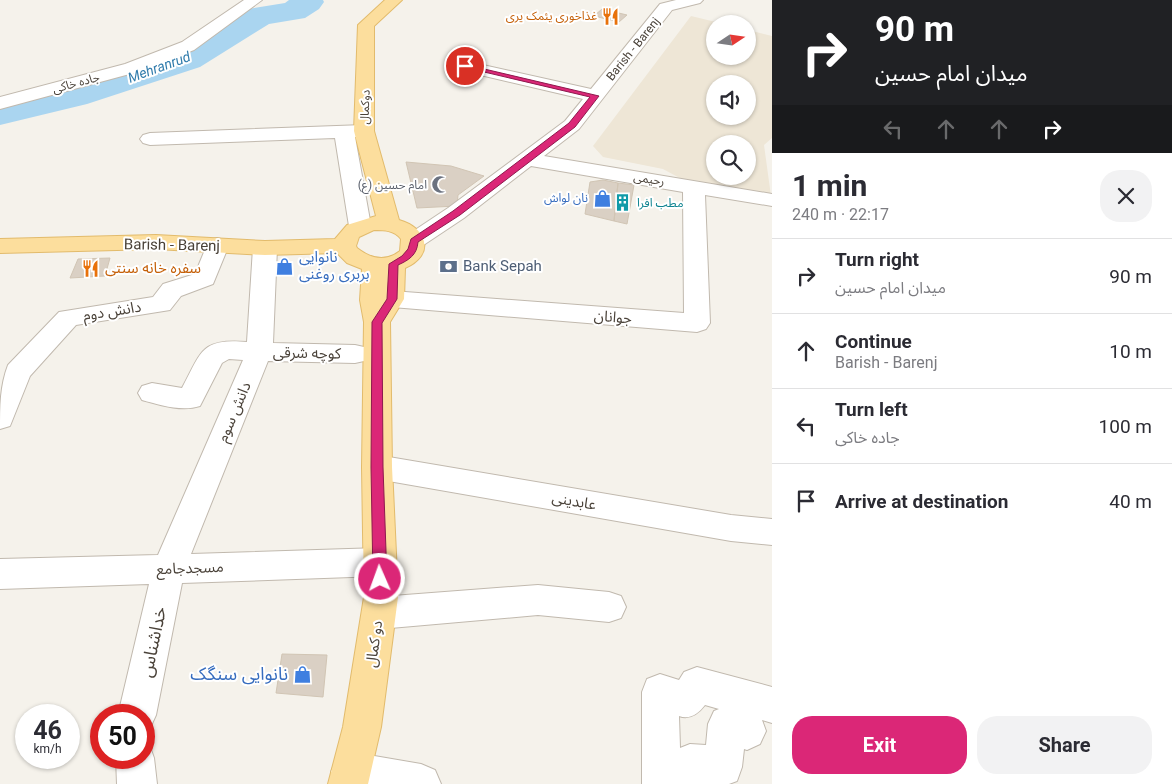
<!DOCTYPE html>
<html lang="en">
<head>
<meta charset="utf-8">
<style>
	:root { --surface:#fff; --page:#f2f2f3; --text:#2b2b33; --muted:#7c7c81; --line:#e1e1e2; --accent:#db2777 }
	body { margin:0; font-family:Roboto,"Noto Sans Arabic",sans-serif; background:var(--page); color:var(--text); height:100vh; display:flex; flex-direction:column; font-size:19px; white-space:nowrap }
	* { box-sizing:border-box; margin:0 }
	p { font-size:16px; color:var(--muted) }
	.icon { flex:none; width:28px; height:28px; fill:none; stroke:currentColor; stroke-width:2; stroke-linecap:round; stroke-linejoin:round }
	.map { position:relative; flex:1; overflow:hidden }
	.side { display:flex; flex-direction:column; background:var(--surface); width:400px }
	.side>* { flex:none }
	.guide { background:#202124; color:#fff; overflow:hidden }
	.needle { width:32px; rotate:77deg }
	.tools { position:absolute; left:706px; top:15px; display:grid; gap:10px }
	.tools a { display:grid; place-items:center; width:50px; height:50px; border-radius:50%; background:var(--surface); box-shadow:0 1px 4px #0004; font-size:25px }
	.speed { position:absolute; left:15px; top:704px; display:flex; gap:10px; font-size:25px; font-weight:700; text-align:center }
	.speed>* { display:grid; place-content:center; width:65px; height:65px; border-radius:50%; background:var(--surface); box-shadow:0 1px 4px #0004; line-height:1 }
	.speed small { font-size:12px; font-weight:400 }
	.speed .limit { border:8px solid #d22; background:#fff; color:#111 }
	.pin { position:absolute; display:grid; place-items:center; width:42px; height:42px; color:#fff; margin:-21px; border:2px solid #fff; border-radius:50%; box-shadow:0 1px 5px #0007 }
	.me { position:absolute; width:55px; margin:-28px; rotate:358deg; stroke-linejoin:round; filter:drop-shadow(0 0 4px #0008) }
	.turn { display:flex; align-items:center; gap:18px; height:105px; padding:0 20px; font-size:22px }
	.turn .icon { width:65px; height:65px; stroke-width:2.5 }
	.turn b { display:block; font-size:35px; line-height:42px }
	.lanes { display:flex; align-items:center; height:48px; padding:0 20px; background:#0003; justify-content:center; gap:25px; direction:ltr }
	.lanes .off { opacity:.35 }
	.round { display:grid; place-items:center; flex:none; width:52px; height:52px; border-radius:20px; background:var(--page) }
	.headline { display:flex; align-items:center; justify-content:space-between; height:85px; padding:0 20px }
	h1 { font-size:30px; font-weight:700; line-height:38px }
	.cta { display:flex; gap:10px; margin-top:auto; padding:10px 20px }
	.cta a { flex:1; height:58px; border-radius:20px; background:var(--accent); color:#fff; font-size:20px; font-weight:700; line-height:58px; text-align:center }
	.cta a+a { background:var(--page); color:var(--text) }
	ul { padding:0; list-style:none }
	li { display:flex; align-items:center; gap:15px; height:75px; padding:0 20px; border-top:1px solid var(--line) }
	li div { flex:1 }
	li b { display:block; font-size:19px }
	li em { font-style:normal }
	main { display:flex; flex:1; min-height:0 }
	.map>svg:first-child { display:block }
	.education { fill:#eee6d6; fill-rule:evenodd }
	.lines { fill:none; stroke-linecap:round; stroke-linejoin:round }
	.river { fill:#aad5f0; fill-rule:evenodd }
	.building { fill:#dad0c4; stroke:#d1c5b4 }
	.minor-casing { stroke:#c1b9ae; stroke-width:2 }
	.major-casing { stroke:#e2bb6c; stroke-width:2 }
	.minor { fill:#fff; fill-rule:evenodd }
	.major { fill:#fcde9d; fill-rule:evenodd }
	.route { fill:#db2777; stroke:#8e194d }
	.labels { text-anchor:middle; stroke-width:4; stroke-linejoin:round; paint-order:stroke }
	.far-food-label { font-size:12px; fill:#c56008; stroke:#fff; text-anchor:end }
	.far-street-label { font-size:12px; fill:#4a4239; stroke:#fff }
	.far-worship-label { font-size:12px; fill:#5b616d; stroke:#fff; text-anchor:end }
	.far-shop-label { font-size:12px; fill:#366cbe; stroke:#fff; text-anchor:end }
	.far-culture-label { font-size:12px; fill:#0d838f; stroke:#fff; text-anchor:start }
	.far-water-label { font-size:14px; font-style:italic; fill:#317cac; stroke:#fff }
	.street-label { font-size:15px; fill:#4a4239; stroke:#fff }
	.shop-label { font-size:15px; fill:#366cbe; stroke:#fff; text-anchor:start }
	.service-label { font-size:15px; fill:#4e5e75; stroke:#fff; text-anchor:start }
	.food-label { font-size:15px; fill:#c56008; stroke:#fff; text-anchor:start }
	.near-street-label { font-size:18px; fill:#4a4239; stroke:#fff }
	.near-shop-label { font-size:18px; fill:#366cbe; stroke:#fff; text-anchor:end }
</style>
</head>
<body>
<main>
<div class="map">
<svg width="772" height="784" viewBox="0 0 772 784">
	<rect width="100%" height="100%" fill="#f5f2eb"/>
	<!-- education -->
	<path class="education" d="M691 16 724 24H715V56H748V30L772 36V138L764 145 771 196 689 183 663 169 603 157 593 146ZM715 84H748V116H715ZM715 144H748V176H715Z"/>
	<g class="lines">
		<!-- river -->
		<path class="river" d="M289 0H323L324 2 319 9 305 18 269 24 200 67 87 104 0 125V101L64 87 174 51 248 9 285 3Z"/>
	</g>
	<!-- building -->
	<path class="building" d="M602 9 627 15 619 22 594 16Z
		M406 162 451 166 484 176 458 195 457 206 417 208Z
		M603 180 618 183 614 221 585 214 590 182Z
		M618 183 634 185 627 224 614 221Z
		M110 258 105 276 70 278 78 259Z
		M282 654 327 655 323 697 276 693Z"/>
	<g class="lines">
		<defs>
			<path id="minor" d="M244 0H262L194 50 137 72 0 109V97L125 64 182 42Z
				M676 0H703L700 3 672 10 579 129 544 156 772 194V206L705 195 710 323 706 329 697 332 392 307 383 305 380 299 383 293 392 291 684 313 683 192 531 166 464 218 422 246 414 248 406 246 403 241 406 236 448 208 565 121 583 99 459 70 456 66 459 62 465 61 591 89 660 4Z
				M364 125 371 127 374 131 371 135 355 137 371 226 368 231 360 233 352 231 349 226 335 138 150 145 143 143 140 139 143 135 150 133Z
				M217 238 225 240 229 245 213 284 181 296 170 310 76 325 30 376 10 426 0 429C0 406 0 386 8 365L59 312 153 297 163 284 195 274 209 240Z
				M265 241 273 243 277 248 273 343 355 345 364 347 368 354 364 361 355 363 268 361 191 554 380 548 392 552 396 562 392 572 380 576 182 583 156 715 150 728 144 731V715H118L149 584 0 589V559L158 555 243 360 229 359 222 363 200 406C182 412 160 405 142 400L138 393 142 386 152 383 182 388C202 351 201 338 247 342L253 248 257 243Z
				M377 455 731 515 772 519V545L731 541 377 479 366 475 362 467 366 459Z
				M538 585 609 592 621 596 626 607 621 618 609 622 538 615 379 629 367 624 362 613 367 602 379 597Z
				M697 667 772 687V723L762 720 766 731 760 744 747 750 744 749 742 767 737 781 729 784H642V692L647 679 660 674 679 680 684 672ZM705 705 719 709 714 711 708 724 706 745 690 744 680 748 679 716C690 720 698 714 705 705Z
				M144 742 149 744 154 758 157 784H117L116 758H144Z
				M351 752 421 764 435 770 441 784H336L331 772 337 758Z"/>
			<path id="major" d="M385 0H402L374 26V131L399 220C428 228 435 255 405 268L404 299 390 322 392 467 398 597 381 727 368 784H328L343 727 364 597 362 467 364 322 360 300 362 269 347 263 337 253 265 255 156 249 0 253V239L156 235 265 241 335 239 347 225 376 216 354 131 358 25ZM374 230C384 230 394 230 401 239L400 251C386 262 371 259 357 248L356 246 359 237Z"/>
		</defs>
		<!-- minor casing -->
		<use href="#minor" class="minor-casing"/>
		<!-- major casing -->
		<use href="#major" class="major-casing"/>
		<!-- minor -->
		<use href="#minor" class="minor"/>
		<!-- major -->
		<use href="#major" class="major"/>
	</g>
	<!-- route -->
	<path class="route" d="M463 64 599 96 575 127 460 215 418 242C417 255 409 260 398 265L397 299 382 323 383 467 387 579 385 583 380 585 375 583 373 579 371 467 372 322 387 299 389 264 402 256 408 249 411 239 453 211 569 123 590 97 463 67Z"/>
	<!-- icons -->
	<defs>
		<symbol id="restaurant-bare" viewBox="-9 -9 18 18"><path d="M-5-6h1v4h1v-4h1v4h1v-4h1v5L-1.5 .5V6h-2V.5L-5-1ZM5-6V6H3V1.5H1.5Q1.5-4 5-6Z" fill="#e8710a" stroke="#fff" stroke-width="2.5" paint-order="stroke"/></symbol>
		<symbol id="mosque-bare" viewBox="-9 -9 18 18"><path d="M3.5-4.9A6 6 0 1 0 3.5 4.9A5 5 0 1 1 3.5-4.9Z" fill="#6b7280" stroke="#fff" stroke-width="2.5" paint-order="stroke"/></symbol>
		<symbol id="shop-bare" viewBox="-9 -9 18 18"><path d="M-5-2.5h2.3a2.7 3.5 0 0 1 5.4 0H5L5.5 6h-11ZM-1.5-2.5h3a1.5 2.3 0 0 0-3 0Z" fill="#3f7fe0" stroke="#fff" stroke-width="2.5" paint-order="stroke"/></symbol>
		<symbol id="building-bare" viewBox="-9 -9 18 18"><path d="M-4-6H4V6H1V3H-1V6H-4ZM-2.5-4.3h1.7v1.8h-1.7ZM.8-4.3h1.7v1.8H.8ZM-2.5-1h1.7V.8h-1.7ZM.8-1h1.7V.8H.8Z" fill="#0f9aa8" stroke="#fff" stroke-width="2.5" paint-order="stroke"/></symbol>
		<symbol id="bank-bare" viewBox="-9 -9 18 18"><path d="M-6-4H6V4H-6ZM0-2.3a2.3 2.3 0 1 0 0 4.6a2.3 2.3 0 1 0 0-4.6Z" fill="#5c6f8a" stroke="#fff" stroke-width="2.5" paint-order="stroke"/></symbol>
	</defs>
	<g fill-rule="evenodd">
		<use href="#restaurant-bare" x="598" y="4" width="25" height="25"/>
		<use href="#mosque-bare" x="428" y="172" width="25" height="25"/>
		<use href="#shop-bare" x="590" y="186" width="25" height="25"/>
		<use href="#building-bare" x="610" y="190" width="25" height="25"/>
		<use href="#shop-bare" x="272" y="254" width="25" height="25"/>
		<use href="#bank-bare" x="436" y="254" width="25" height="25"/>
		<use href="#restaurant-bare" x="78" y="256" width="25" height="25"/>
		<use href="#shop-bare" x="290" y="662" width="25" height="25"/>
	</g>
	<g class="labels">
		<!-- far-food labels -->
		<g class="far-food-label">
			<text x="597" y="20">غذاخوری یئمک یری</text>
		</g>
		<!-- far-street labels -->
		<g class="far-street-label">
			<text transform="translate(633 49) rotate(-51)" y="4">Barish - Barenj</text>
			<text transform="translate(76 83) rotate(-15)" y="4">جاده خاکی</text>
			<text transform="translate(365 107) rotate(-88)" y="4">دوکمال</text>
			<text transform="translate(649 179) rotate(9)" y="4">رحیمی</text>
		</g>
		<!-- far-worship labels -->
		<g class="far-worship-label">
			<text x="427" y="189">امام حسین (ع)</text>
		</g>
		<!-- far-shop labels -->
		<g class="far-shop-label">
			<text x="588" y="202">نان لواش</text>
		</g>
		<!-- far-culture labels -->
		<g class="far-culture-label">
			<text x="637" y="207">مطب افرا</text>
		</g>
		<!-- far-water labels -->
		<g class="far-water-label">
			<text transform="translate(159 67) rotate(-20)" y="5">Mehranrud</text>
		</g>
		<!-- street labels -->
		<g class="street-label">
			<text transform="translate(172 245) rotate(1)" y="5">Barish - Barenj</text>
			<text transform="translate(112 311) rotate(-9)" y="5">دانش دوم</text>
			<text transform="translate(613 317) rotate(5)" y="5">جوانان</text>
			<text transform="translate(307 353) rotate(1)" y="5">کوچه شرقی</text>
			<text transform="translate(234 412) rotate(-67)" y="5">دانش سوم</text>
			<text transform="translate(574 501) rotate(10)" y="5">عابدینی</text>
			<text transform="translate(190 568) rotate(-2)" y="5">مسجدجامع</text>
			<text transform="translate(374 644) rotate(-82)" y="5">دو کمال</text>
		</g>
		<!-- shop labels -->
		<g class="shop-label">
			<text x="299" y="262">نانوایی<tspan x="299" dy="17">بربری روغنی</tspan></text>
		</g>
		<!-- service labels -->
		<g class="service-label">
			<text x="463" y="271">Bank Sepah</text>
		</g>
		<!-- food labels -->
		<g class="food-label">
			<text x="105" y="273">سفره خانه سنتی</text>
		</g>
		<!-- near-street labels -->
		<g class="near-street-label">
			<text transform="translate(153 642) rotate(-78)" y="6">خداشناس</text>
		</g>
		<!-- near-shop labels -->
		<g class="near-shop-label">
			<text x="288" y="680">نانوایی سنگک</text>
		</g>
	</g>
</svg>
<div class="tools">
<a><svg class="needle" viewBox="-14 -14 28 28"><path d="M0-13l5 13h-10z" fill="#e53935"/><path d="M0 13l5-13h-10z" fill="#7c7c81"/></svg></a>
<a><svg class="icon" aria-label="sound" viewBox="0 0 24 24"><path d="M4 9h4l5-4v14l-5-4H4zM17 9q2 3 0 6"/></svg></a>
<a><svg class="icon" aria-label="search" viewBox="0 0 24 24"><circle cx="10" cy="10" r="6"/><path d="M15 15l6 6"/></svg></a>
</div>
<div class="speed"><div>46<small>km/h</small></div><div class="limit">50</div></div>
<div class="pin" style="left:465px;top:66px;background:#d93025"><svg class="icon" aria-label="arrive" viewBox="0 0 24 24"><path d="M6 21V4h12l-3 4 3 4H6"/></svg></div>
<svg class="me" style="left:380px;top:579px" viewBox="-20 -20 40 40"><circle r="17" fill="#db2777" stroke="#fff" stroke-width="3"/><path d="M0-11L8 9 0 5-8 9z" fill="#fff"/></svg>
</div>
<section class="side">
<div class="guide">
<div class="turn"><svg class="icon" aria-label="right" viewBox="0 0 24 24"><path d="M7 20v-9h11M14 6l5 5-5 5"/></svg><div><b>90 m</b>میدان امام حسین</div></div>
<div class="lanes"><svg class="icon off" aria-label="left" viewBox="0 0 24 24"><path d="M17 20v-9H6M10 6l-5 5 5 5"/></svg><svg class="icon off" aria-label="ahead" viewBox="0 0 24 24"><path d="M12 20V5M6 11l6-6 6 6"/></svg><svg class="icon off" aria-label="ahead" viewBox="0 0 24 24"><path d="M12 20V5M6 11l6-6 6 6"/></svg><svg class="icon" aria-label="right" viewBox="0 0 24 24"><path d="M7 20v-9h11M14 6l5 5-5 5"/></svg></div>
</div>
<div class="headline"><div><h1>1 min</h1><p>240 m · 22:17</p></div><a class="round"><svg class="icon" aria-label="close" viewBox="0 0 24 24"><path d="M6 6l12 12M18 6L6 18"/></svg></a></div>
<ul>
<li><svg class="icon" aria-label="right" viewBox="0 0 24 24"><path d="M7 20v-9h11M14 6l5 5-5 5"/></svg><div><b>Turn right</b><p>میدان امام حسین</p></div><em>90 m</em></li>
<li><svg class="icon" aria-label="ahead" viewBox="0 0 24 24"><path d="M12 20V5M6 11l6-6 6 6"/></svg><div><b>Continue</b><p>Barish - Barenj</p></div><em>10 m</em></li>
<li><svg class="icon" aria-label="left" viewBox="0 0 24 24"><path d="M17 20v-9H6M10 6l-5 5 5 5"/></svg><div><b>Turn left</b><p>جاده خاکی</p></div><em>100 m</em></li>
<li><svg class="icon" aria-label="arrive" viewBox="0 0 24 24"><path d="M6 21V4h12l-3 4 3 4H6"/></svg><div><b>Arrive at destination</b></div><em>40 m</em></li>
</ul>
<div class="cta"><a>Exit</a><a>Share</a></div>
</section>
</main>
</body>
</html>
